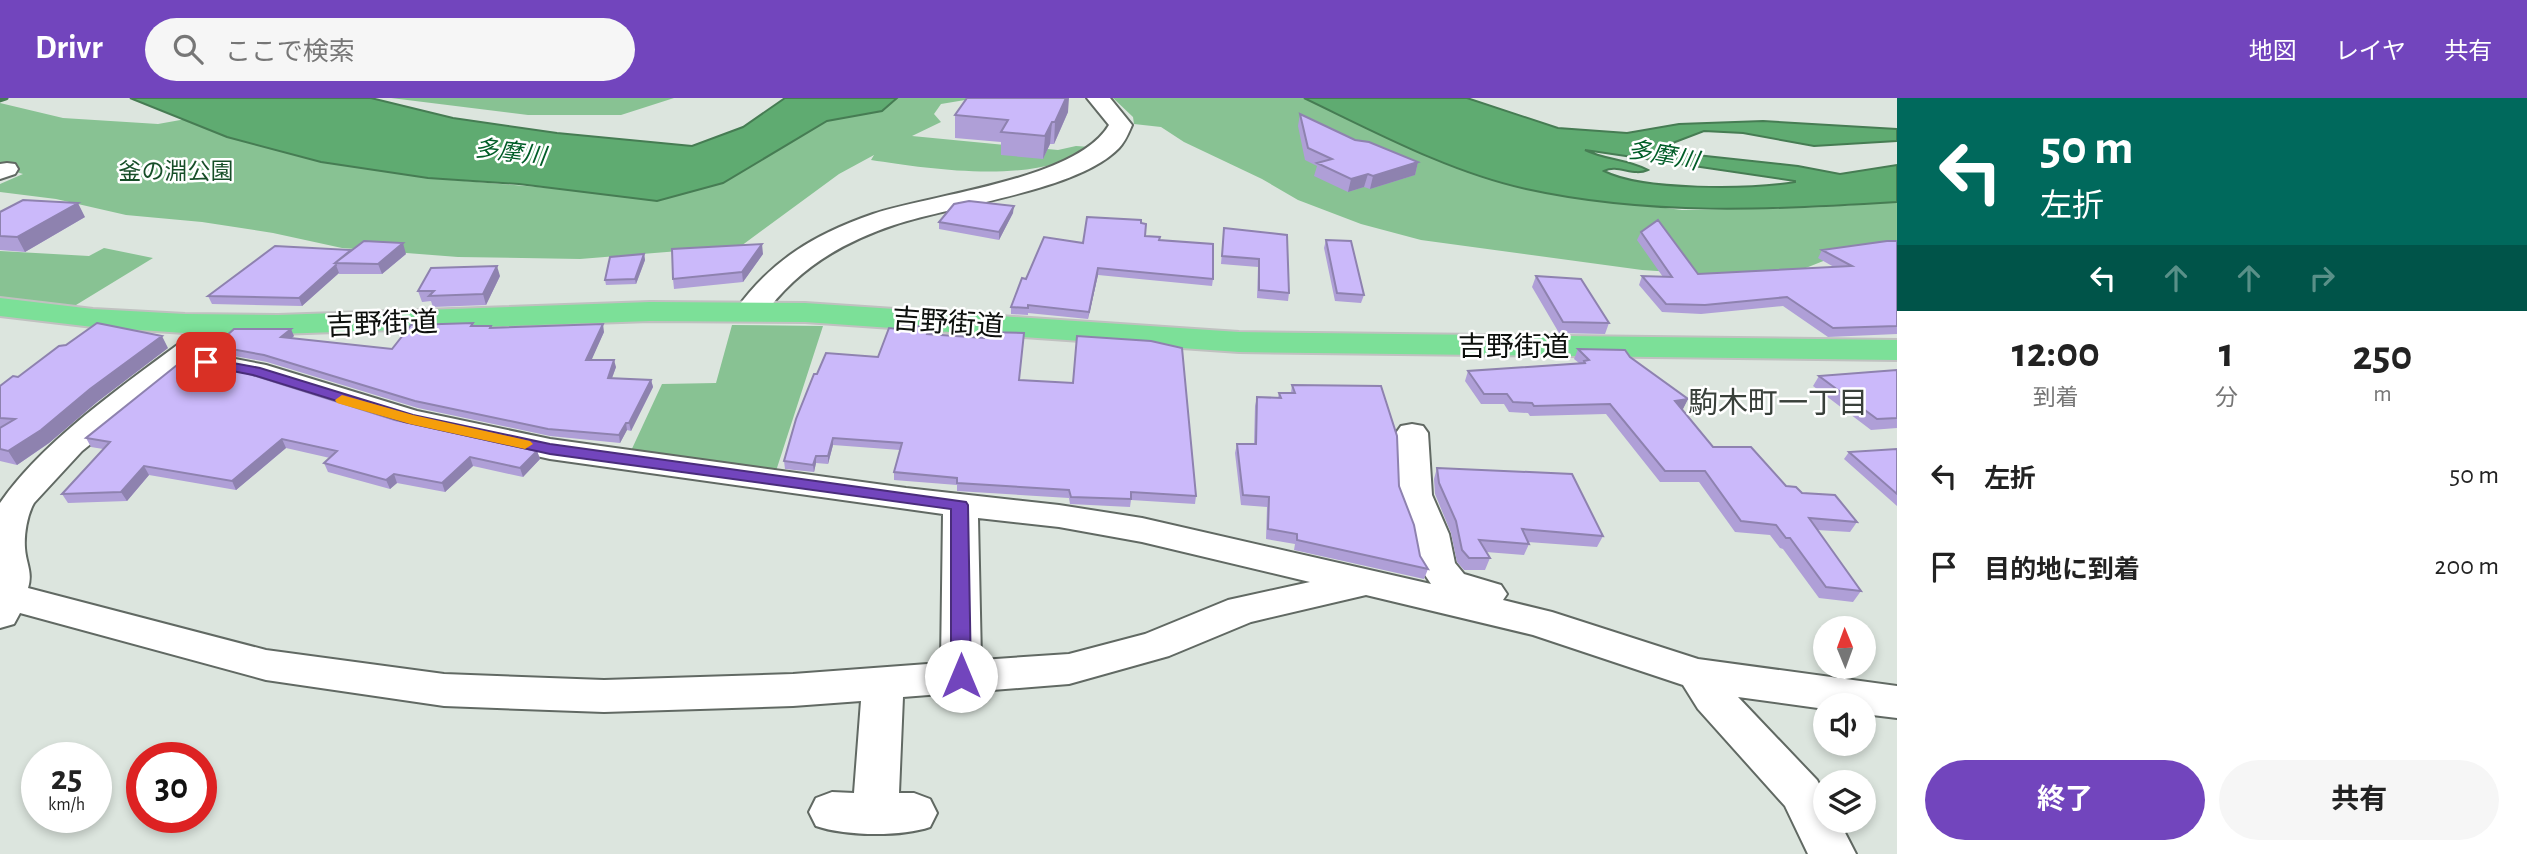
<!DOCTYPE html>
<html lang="ja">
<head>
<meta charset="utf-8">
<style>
	:root { --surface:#fff; --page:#f6f6f6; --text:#222; --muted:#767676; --accent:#7245bd }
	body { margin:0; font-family:"Alegreya Sans","Noto Sans JP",sans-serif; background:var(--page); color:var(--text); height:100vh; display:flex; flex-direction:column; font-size:26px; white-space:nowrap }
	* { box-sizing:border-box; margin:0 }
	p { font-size:23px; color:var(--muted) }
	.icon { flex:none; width:38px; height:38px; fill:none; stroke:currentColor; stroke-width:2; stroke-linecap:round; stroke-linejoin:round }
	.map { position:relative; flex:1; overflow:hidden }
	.panel { display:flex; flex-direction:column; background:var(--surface); width:630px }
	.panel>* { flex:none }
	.guide { background:#00695c; color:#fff; overflow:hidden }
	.needle { width:46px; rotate:359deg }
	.controls { position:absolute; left:1813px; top:518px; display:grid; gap:14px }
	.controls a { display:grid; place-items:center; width:63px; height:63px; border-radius:50%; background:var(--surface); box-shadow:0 4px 10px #0003; font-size:35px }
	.speed { position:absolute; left:21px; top:644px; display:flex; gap:14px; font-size:35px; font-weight:700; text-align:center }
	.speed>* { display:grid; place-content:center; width:91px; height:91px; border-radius:50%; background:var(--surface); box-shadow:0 4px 10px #0003; line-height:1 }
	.speed small { font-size:18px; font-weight:400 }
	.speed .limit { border:10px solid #d22; background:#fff; color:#111 }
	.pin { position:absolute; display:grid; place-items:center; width:60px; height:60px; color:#fff; margin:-30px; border-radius:14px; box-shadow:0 4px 10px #0006 }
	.me { position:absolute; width:77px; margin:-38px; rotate:0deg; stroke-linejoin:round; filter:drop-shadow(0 0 5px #0008) }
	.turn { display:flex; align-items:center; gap:24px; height:147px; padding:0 28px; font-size:32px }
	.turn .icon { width:91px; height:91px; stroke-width:2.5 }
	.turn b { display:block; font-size:49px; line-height:60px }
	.lanes { display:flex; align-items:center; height:66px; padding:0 28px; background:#0003; justify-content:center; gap:35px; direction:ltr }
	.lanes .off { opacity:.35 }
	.eta { display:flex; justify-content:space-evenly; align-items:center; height:119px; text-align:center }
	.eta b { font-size:42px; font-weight:700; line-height:49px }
	.primary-button { display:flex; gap:14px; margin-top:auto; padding:14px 28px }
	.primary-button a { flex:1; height:80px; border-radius:42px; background:var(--accent); color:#fff; font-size:28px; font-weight:700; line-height:80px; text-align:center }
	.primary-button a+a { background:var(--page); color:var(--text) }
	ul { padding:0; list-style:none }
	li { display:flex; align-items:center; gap:21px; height:91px; padding:0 28px }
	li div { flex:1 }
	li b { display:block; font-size:26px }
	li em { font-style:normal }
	header { display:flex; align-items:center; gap:42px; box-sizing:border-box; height:98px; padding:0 35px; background:var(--accent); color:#fff }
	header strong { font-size:33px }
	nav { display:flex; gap:38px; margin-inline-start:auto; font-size:24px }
	.search { width:490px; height:63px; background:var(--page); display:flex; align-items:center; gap:18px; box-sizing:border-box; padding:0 24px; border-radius:38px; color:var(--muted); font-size:26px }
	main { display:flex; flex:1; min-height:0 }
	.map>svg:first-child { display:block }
	.green { fill:#88c293 }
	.water { fill:#5fab71; stroke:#467c53; stroke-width:2; fill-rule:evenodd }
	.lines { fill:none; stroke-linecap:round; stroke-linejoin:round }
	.stream { stroke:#467c53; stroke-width:5 }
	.minor-casing { stroke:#616963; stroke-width:4 }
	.tertiary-casing { stroke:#616963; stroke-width:4 }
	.trunk-casing { stroke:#c0c1c0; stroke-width:4 }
	.minor { fill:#fff; fill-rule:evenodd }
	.tertiary { fill:#fff; fill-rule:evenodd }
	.trunk { fill:#7ce098; fill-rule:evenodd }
	.wall { fill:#af9fd7 }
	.shaded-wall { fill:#8e82af }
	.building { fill:#cbb9fa; stroke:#8e82af; stroke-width:2 }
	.route { fill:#7245bd; stroke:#4a2d7b; stroke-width:2 }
	.slow { fill:#f59e0b }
	.labels { text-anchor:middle; stroke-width:5; stroke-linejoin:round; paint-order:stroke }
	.far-park-label { font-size:23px; fill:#174e28; stroke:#fff }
	.far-water-label { font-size:24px; font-style:italic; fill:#005d27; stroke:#fff }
	.street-label { font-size:28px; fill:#0d100d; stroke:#fff }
	.neighbourhood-label { font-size:30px; fill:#39403a; stroke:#fff }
</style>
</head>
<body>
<header>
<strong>Drivr</strong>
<div class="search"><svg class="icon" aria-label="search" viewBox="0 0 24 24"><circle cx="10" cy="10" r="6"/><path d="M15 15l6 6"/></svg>ここで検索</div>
<nav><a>地図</a><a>レイヤ</a><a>共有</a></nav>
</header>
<main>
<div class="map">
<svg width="1897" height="756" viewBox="0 0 1897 756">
	<rect width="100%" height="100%" fill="#dce5de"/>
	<!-- green -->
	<path class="green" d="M391 0H674L621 17H528Z
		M897 0H977L941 6 934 16 941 24 912 38 1058 52 1076 48 1091 49C1039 88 931 71 871 62L874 57 839 76 741 148 580 161 458 159 342 150 273 135 202 124 126 117 56 101 0 94V86L23 76 0 69V5L63 20 158 26 186 21 227 39 321 64 428 80 573 92 827 23 882 13Z
		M1113 0H1304L1524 91 1574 99 1682 112 1825 109 1897 104V155L1841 156 1778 181 1642 172 1421 142 1361 126 1298 102 1262 81 1184 44 1161 29 1134 26 1133 19Z
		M104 150 153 160 76 207 60 209 0 201V153L89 158Z
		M732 227 823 228 775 376 630 355 662 286 716 285Z"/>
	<!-- water -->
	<path class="water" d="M130 0H371L453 20 557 35 692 48 743 29 785 0H897L882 13 827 23 723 85 657 103 519 86 428 80 321 64 227 39Z
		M1304 0H1467L1558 30 1627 35 1679 26 1763 23 1897 31V43L1814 48 1743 35 1704 33 1670 46 1678 55 1798 68 1840 76 1897 67V104C1773 112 1648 118 1526 91 1449 74 1375 34 1304 0ZM1585 52 1795 83V84C1750 91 1644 93 1604 73 1618 66 1633 79 1648 72 1628 61 1605 62 1585 52Z"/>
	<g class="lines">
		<!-- stream -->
		<path class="stream" d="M0 2 6 0"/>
		<defs>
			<path id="minor" d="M7 65 15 66 18 71 15 76 0 81V66Z
				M223 218 233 220 237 226 204 255 266 267 417 313 550 341 906 390 1059 407 1142 420 1431 486 1419 468 1413 436 1398 397 1396 335 1401 328 1412 326 1423 328 1428 335 1432 397 1449 436 1455 465 1464 476 1501 487 1507 496 1503 502 1552 514 1698 561 1897 588V620L1864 616V607H1825V611L1738 599 1817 682 1825 697V723H1839L1856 756H1808L1785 708 1698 611 1683 587 1533 537 1366 497 1251 524 1169 558 1069 586 903 599 899 695H914L930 701 937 715 930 729C901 739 845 738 816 728L809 714 816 700 832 694 854 695 861 603 793 608 604 614 444 608 266 582 20 515 14 526 0 530V405C48 335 145 273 213 220ZM186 269 251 281 399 328 550 361 943 416 941 565 793 576 604 582 444 576 266 552 28 490C33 474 26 466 25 450 24 437 27 417 34 405L82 353ZM978 420 1059 429 1142 444 1310 484 1228 502 1145 536 1069 556 981 562Z"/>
			<path id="tertiary" d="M1087 0H1110L1132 27C1129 34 1125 44 1119 50 1078 93 953 107 894 127 840 145 794 173 762 220L751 222 740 220 735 213C771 162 815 136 873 116 932 96 1077 82 1109 27Z"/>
			<path id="trunk" d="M0 200 93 211 185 216 278 217 650 204 805 205 1239 234 1897 242V262L1239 254 805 224 650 223 278 236 185 235 93 229 0 218Z"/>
		</defs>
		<!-- minor casing -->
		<use href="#minor" class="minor-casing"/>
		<!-- tertiary casing -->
		<use href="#tertiary" class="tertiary-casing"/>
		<!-- trunk casing -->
		<use href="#trunk" class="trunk-casing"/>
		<!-- minor -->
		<use href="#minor" class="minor"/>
		<!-- tertiary -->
		<use href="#tertiary" class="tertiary"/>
		<!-- trunk -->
		<use href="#trunk" class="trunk"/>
	</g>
	<!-- wall -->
	<path class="wall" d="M1068 14 1054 46H1050L1043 61 1001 57V44L955 40V17Z
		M1300 16 1355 42 1418 64 1415 77 1370 91 1364 89 1348 94 1314 78 1317 68 1305 62 1298 28Z
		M0 114 85 119 25 154 0 152Z
		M1013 115 999 142 939 131V124Z
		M1224 130 1287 137 1289 195 1288 203 1257 200 1258 169 1221 166Z
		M1641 134 1698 176 1834 169 1818 160 1822 152 1897 143V236L1828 239 1783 208 1701 216 1662 214 1639 187 1642 178 1663 179 1637 142Z
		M1145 138 1159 142 1213 181 1212 188 1098 177 1088 221 1028 215V217L1011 216V209L1026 181 1083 145Z
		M1326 142 1364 197 1361 205 1335 203 1324 150Z
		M275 148 406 156 382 176H339V175L302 208 212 206 208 198Z
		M644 156 645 162 636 186 606 187 605 182Z
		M763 156 743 184 674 191 673 181Z
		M500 178 486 207 433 209 431 203 422 204 418 193Z
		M1536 178 1609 225 1605 236 1559 235 1532 189Z
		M473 225 474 228H491L492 230 604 234 591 262 616 269 612 280 651 282 653 289 631 333 627 332 620 345 550 338 418 310 267 264 218 255 215 248 294 238 291 240 392 251Z
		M929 236 1020 282 1196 398 1195 406 1131 402 1130 409 1070 406 1069 400 957 393V387L894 382V374L900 352 833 347 828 366 816 365 814 374 785 371 784 363 817 276 878 259Z
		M168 250 97 304 49 345 17 367 0 363V288L18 279Z
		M1578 251 1630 259 1688 301 1682 312 1713 349 1786 388 1857 424 1850 434 1817 432 1861 493 1853 504 1819 500 1783 451 1780 450 1770 437 1735 434 1699 384H1660L1606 316 1530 318 1528 315 1509 314 1504 306H1481L1465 283 1468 273 1579 265 1574 261Z
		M1897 272V330L1871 332 1813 288 1819 278Z
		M1292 287 1399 388 1420 458 1428 471 1424 481 1294 452 1295 446 1266 441 1267 409 1241 407 1235 355 1237 346H1254L1255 308 1257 299 1278 300 1279 295H1291Z
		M395 322 537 353 540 361 523 379 473 368 445 394 397 385 390 391 328 374 324 365 330 360 286 350 236 392 149 377 127 403 68 405 62 396 103 351 91 349 86 340Z
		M1897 351V408L1844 361 1849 354Z
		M1437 370 1603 438 1597 449 1528 444 1529 446 1524 457 1486 454 1490 460 1485 472H1464L1457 464 1451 435 1435 396 1434 381Z"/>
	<!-- shaded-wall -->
	<path class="shaded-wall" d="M1066 0H1069L1068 14 1054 46 1055 24Z
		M1052 24 1050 46 1043 61 1045 38Z
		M1418 64 1415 77 1370 91 1373 78Z
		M1368 76 1364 89 1348 94 1351 81Z
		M78 105 85 119 25 154 17 139Z
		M1014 108 1013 115 999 142V134Z
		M403 145 406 156 382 176 378 166Z
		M762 146 763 156 743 184 742 174Z
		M644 156 645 162 636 186 635 181Z
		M336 167 339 175 302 208 299 200Z
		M497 168 500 178 486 207 483 196Z
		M1098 170V177L1088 221 1089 214Z
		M603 226 604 234 588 270 586 262Z
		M291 231 294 238 284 247 281 239Z
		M162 238 168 250 97 304 49 345 17 367 8 353Z
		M614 262 616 269 609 288 608 280Z
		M651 282 653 289 631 333 629 325Z
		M1688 301 1683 311 1670 313 1675 303Z
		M626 325 627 332 620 345 619 337Z
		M833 340V347L828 366V358Z
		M282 341 286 350 236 392 232 383Z
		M537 353 540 361 523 379 520 370Z
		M816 358V365L814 374 813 367Z
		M470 359 473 368 445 394 442 385Z
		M144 368 149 377 127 403 121 394Z
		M394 376 397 385 390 391 386 382Z"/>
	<!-- building -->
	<path class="building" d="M967 0H1066L1055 24H1052L1045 38 1001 34 1008 22 955 17Z
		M1300 16 1355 42 1369 44 1418 64 1373 78 1368 76 1351 81 1317 65 1332 61 1308 50Z
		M23 102 78 105 17 139 0 138V114Z
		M969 103 1014 108 999 134 939 124 954 106Z
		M1087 119 1141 122V125L1146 126 1145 138 1160 139 1159 142 1213 146V181L1098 170 1089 214 1028 207V210L1011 209 1022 180 1026 181 1044 139 1083 145Z
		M1658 122 1698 176 1852 168 1822 152 1887 143H1897V228L1833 230 1787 199 1705 207 1666 206 1642 178 1672 179 1641 134Z
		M1224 130 1287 137 1289 195 1259 192V161L1222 158Z
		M1326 142 1351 143 1364 197 1337 195Z
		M364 143 403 145 378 166 335 165Z
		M762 146 742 174 673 181 672 151Z
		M275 148 351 152 335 165 336 167 299 200 208 198Z
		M644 156 635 181 605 182 610 159Z
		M497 168 483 196 429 198 434 193H418L431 170Z
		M1536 178 1581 181 1609 225 1563 224Z
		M97 225 162 238 90 291 41 332 8 353 0 351V330L15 321 0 320V288L13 278 18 279 59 248 66 247Z
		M473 225 471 228H491L490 230 603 226 586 262H614L608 280 651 282 629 325H626L619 337 548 331 415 303 264 257 215 248 234 231H291L281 239 392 251 411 227Z
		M898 227 929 229 927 236 984 240 985 234 1024 235 1019 282 1073 285 1077 238 1151 243 1182 250 1196 398 1131 394V401L1071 399 1069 392 957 385V380L894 374 902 345 833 340 828 358H816L813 367 784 363 796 321 814 276H817L826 255 878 259 889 230 897 231Z
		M1578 251 1625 252 1630 259 1688 301 1675 303 1713 349H1751L1786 388 1796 389 1802 395 1835 397 1857 424 1809 420 1861 493 1826 489 1790 440H1786L1776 427 1741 423 1705 373H1665L1610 306 1534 308 1532 305 1513 304 1507 296H1484L1468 273 1585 265 1584 263 1589 262Z
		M182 263 246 275 395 322 537 353 520 370 470 359 442 385 394 376 386 382 324 365 337 353 282 341 232 383 144 368 121 394 62 396 110 344 86 340Z
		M1897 272V320L1877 321 1819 278Z
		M1292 287 1381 288 1397 338 1399 388 1414 427 1420 458 1428 471 1297 442V436L1268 431 1269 399 1243 397 1237 346H1256L1257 299 1281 300 1279 295H1295Z
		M1897 351V396L1849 354Z
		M1437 370 1572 376 1603 438 1522 431 1529 446 1479 442 1490 460H1469L1462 452 1456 423 1439 385Z"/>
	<!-- route -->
	<path class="route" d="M206 260 260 270 413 317 550 346 966 404 968 407 971 578 968 583 961 585 954 583 951 578V411L550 356 405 324 253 277 201 267V261Z"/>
	<!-- slow -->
	<path class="slow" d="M342 297 413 317 530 343 533 346 525 351 410 326 337 305 335 302Z"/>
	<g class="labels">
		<!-- far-park labels -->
		<g class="far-park-label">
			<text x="176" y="81">釜の淵公園</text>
		</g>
		<!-- far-water labels -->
		<g class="far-water-label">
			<text transform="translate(510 54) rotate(7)" y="8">多摩川</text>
			<text transform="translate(1663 57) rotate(10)" y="8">多摩川</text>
		</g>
		<!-- street labels -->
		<g class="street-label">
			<text transform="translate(948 224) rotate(4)" y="10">吉野街道</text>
			<text transform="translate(382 225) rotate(-2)" y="10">吉野街道</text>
			<text x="1514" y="258">吉野街道</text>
		</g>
		<!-- neighbourhood labels -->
		<g class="neighbourhood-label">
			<text x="1778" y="315">駒木町一丁目</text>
		</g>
	</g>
</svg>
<div class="controls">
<a><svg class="needle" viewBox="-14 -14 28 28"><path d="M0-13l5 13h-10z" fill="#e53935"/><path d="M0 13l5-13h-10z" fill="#767676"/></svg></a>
<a><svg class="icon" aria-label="sound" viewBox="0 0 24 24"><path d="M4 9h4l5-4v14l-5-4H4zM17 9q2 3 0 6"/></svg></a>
<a><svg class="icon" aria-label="layers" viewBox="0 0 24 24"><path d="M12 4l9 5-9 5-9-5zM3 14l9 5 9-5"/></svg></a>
</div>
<div class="speed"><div>25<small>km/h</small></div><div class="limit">30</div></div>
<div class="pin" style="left:206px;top:264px;background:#d93025"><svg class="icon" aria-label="arrive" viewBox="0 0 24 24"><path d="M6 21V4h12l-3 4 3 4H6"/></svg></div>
<svg class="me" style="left:961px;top:578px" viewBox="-20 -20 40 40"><circle r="19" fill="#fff"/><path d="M0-13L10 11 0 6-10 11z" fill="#7245bd"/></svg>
</div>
<section class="panel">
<div class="guide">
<div class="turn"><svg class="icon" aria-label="left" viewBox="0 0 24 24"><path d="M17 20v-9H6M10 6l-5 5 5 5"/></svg><div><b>50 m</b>左折</div></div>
<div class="lanes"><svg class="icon" aria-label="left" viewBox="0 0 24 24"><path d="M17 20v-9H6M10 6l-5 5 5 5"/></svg><svg class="icon off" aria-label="ahead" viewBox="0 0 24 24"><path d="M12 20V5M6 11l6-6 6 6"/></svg><svg class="icon off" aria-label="ahead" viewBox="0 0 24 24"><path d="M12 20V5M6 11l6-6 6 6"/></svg><svg class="icon off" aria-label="right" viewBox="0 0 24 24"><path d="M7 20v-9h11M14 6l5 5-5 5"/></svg></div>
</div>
<div class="eta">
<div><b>12:00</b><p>到着</p></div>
<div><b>1</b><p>分</p></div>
<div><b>250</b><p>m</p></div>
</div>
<ul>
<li><svg class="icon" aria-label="left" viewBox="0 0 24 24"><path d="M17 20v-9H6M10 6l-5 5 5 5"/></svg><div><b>左折</b></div><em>50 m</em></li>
<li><svg class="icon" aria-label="arrive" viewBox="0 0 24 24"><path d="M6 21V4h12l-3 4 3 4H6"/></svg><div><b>目的地に到着</b></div><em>200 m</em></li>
</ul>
<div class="primary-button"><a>終了</a><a>共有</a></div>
</section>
</main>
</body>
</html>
